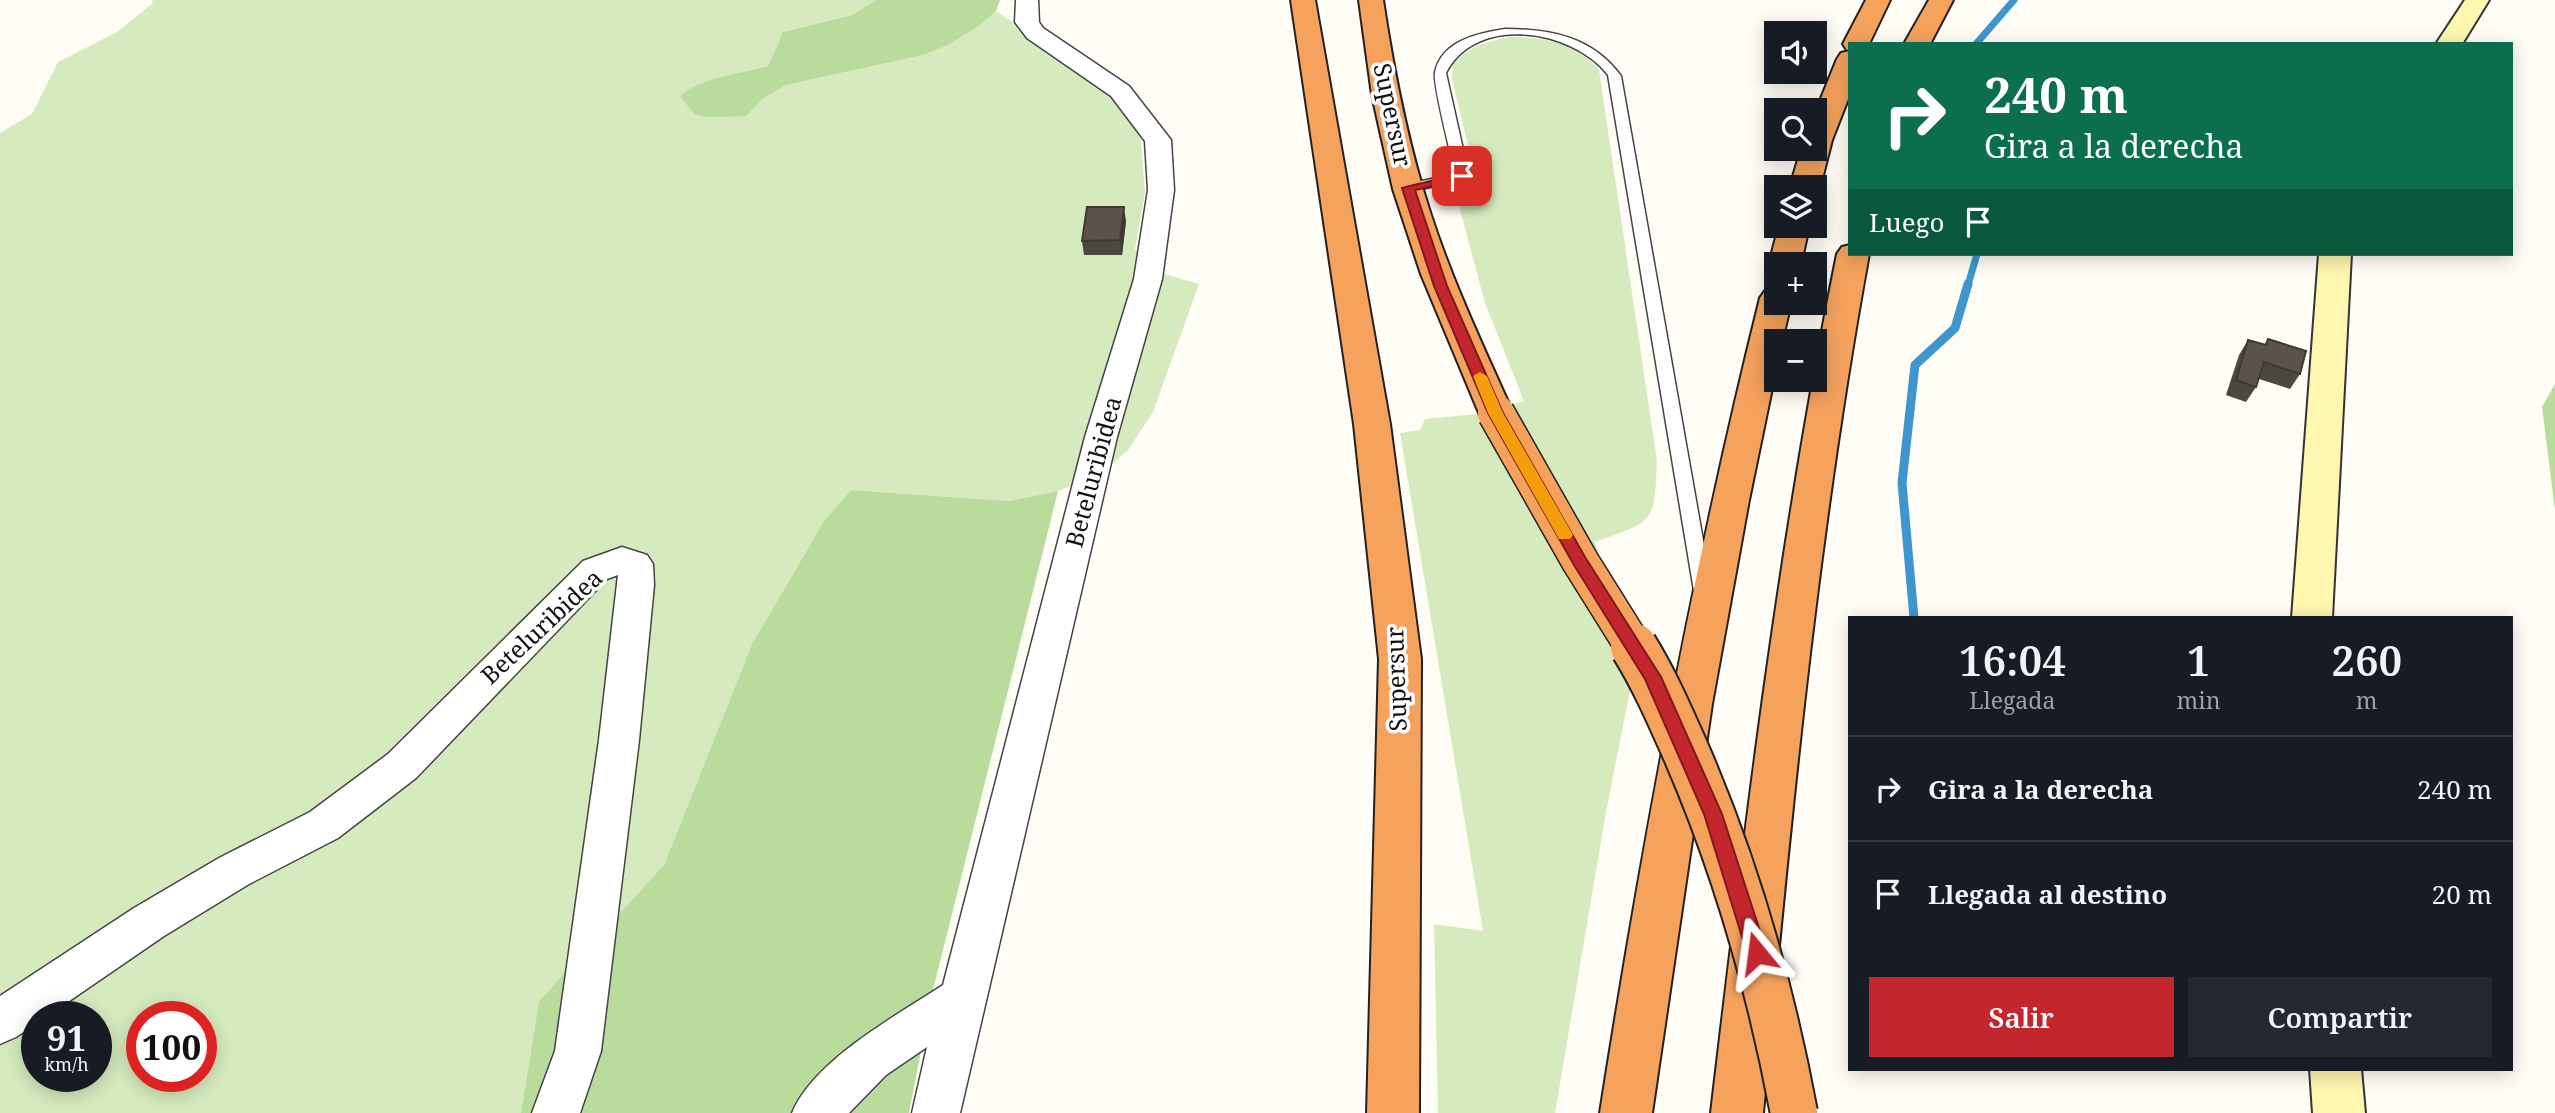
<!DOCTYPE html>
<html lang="es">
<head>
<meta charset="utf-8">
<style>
	:root { --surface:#171b24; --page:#242831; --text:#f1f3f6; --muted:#9ea1a6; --line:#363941; --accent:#c4262e }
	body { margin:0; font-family:"Noto Serif",serif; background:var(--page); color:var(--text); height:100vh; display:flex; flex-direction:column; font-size:26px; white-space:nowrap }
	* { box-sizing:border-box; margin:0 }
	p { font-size:23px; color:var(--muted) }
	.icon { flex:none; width:38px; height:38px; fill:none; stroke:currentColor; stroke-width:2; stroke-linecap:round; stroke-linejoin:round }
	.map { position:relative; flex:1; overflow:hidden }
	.panel { position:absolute; left:1848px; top:616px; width:665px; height:455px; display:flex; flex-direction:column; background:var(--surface); border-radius:0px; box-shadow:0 4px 18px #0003 }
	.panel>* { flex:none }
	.top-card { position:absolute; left:1848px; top:42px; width:665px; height:214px; border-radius:0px; box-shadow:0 4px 18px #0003; background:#0b6e4f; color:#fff; overflow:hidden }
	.controls { position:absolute; left:1764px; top:21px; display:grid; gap:14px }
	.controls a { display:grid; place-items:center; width:63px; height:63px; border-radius:0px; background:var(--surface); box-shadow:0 4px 18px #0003; font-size:35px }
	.speed { position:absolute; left:21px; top:1001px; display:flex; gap:14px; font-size:35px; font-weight:700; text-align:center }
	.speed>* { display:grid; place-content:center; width:91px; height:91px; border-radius:50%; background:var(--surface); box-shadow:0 4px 18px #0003; line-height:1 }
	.speed small { font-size:18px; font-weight:400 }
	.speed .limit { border:10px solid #d22; background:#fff; color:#111 }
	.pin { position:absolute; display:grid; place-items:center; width:60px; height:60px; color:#fff; margin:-30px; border-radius:14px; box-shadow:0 4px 10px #0006 }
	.me { position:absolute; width:77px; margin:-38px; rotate:344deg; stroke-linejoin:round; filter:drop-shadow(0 0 5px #0008) }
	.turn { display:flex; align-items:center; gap:24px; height:147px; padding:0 21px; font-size:32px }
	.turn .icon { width:91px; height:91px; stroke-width:2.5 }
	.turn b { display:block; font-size:49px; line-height:60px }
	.then { display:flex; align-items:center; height:66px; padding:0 21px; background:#0003; gap:14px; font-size:26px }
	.eta { display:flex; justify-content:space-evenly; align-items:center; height:119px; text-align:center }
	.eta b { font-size:42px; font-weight:600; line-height:49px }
	.button { display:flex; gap:14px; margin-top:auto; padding:14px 21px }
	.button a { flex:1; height:80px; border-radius:0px; background:var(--accent); color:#fff; font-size:28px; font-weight:600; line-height:80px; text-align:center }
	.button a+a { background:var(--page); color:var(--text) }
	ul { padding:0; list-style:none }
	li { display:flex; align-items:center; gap:21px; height:105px; padding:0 21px; border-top:2px solid var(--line) }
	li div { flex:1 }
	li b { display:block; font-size:26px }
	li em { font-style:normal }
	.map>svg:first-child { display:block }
	.green { fill:#d5ebbd; fill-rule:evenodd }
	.forest { fill:#b9dc9c }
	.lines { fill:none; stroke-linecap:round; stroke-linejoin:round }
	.stream-far1 { stroke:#3f96cf; stroke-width:7 }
	.stream { stroke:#3f96cf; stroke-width:9 }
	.lane-casing { stroke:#444; stroke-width:3 }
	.street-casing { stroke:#444; stroke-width:3 }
	.secondary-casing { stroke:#333; stroke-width:4 }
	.highway-casing { stroke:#222; stroke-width:4 }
	.lane { fill:#fff; fill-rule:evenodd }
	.street { fill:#fff; fill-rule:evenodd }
	.secondary { fill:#fff6b0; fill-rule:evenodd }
	.highway { fill:#f5a25d; fill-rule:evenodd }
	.highway-bridge-far1-casing { stroke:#222; stroke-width:39; stroke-linecap:butt }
	.highway-bridge-casing { stroke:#222; stroke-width:50; stroke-linecap:butt }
	.highway-bridge-far1 { stroke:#f5a25d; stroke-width:36 }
	.highway-bridge { stroke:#f5a25d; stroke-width:46 }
	.wall { fill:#4d4742 }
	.shaded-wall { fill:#3f3936 }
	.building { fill:#5a524d; stroke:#3f3936; stroke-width:2 }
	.route { fill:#c4262e; stroke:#7f191e; stroke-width:2 }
	.slow { fill:#f59e0b }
	.labels { text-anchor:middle; stroke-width:7; stroke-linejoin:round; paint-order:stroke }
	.street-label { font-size:24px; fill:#111; stroke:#fff }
</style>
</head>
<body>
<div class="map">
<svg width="2555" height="1113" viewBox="0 0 2555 1113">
	<rect width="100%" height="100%" fill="#fffdf5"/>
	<!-- green -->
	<path class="green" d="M152 0H876L852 15 783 32 768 66C740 74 702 77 681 96L746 116 764 98 786 85 924 55 948 45 979 26 996 11 1099 82 1140 132 1145 193 1135 249 1154 271 1199 284 1153 412 1128 450 1102 473 1058 491 1009 501 851 490 824 521 752 644 664 865 539 1001 521 1113H0V133L32 114 58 62 117 32 153 3ZM37 1017H96V1076H37ZM142 1017H201V1076H142Z
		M1510 37C1545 37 1575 43 1599 70L1657 461C1654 525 1655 520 1595 542L1631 686 1606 812 1555 1113H1438L1434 924 1483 931 1400 433 1420 430 1425 419 1477 414 1524 401 1485 303 1458 202 1478 187 1452 79 1453 64C1469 46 1486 42 1510 37Z"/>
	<!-- forest -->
	<path class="forest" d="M876 0H1000L996 11 979 26 948 45 924 55 786 85 764 98 746 116 707 117 694 114 680 96C702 77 740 74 768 66L783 32 852 15Z
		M2555 384V510L2542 407Z
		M851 490 1009 501 1058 491 932 994 909 1113H521L539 1001 664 865 752 644 824 521Z"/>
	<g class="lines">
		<!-- stream-far1 -->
		<path class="stream-far1" d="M1976 44 2014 0
			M1968 285 1977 254"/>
		<!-- stream -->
		<path class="stream" d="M1914 618 1902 483 1915 365 1955 328 1968 284"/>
		<defs>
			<path id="lane" d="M1505 29C1551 29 1593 37 1621 76L1712 591 1709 596H1697L1694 591 1608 75C1572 29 1476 14 1446 73L1469 176 1467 179 1408 192 1401 188 1403 185 1455 174C1452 158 1432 82 1435 72 1442 40 1479 33 1505 29Z"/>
			<path id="street" d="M1016 0H1038L1039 22 1043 28 1129 86 1171 140 1174 190 1162 279 1117 437 960 1113H912L927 1047 886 1075 849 1113H792C814 1060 896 1016 943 985L1085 437 1134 279 1148 190 1145 141 1111 96 1027 38 1015 22Z
				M622 547 647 555 653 564 654 585 639 740 601 1051 580 1113H532L555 1051 599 740 618 575 607 579 416 778 338 838 249 884 164 936 46 1017H37V1023L16 1037 0 1044V996L134 908 219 858 310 812 388 754 583 561Z"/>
			<path id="secondary" d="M2465 0H2489L2462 44H2436Z
				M2319 254H2351L2332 618H2292Z
				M2310 1069H2361L2365 1113H2313Z"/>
			<path id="highway" d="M1291 0H1315L1390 424 1421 659 1419 1113H1367L1379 659 1354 424Z
				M1359 0H1383C1394 73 1408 145 1431 215 1453 283 1484 348 1513 413L1508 421 1496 425 1484 421 1479 413 1421 274 1393 189 1372 95Z
				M1866 0H1890L1869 44H1850V50H1847L1843 44Z
				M1929 0H1953L1930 44H1904Z
				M1850 51V94L1832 140 1820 187 1815 193V187H1790L1801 149H1815V113L1837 59 1841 53Z
				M1779 226H1809L1801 264H1776V271L1769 264Z
				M1850 245V254H1869C1817 538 1790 825 1763 1113H1711C1745 825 1780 535 1837 254L1842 247Z
				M1776 288V303H1791L1782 341H1776V369L1749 500 1712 704 1652 1113H1600C1643 839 1693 567 1760 298L1765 291Z"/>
		</defs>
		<!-- lane casing -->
		<use href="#lane" class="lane-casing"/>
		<!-- street casing -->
		<use href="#street" class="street-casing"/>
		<!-- secondary casing -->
		<use href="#secondary" class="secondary-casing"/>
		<!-- highway casing -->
		<use href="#highway" class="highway-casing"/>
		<!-- lane -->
		<use href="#lane" class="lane"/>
		<!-- street -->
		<use href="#street" class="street"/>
		<!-- secondary -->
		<use href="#secondary" class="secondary"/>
		<!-- highway -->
		<use href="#highway" class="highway"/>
		<defs>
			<path id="highway-bridge-far1" d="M1496 413 1580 561 1635 649"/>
			<path id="highway-bridge" d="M1634 647C1655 681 1670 716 1686 752 1736 867 1771 990 1794 1113"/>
		</defs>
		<!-- highway-bridge-far1 casing -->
		<use href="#highway-bridge-far1" class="highway-bridge-far1-casing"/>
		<!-- highway-bridge casing -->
		<use href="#highway-bridge" class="highway-bridge-casing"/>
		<!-- highway-bridge-far1 -->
		<use href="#highway-bridge-far1" class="highway-bridge-far1"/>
		<!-- highway-bridge -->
		<use href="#highway-bridge" class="highway-bridge"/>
	</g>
	<!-- wall -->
	<path class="wall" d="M1126 221 1122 255H1084L1082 241Z
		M2268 339 2300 374 2290 389 2259 379 2256 387 2246 402 2226 395 2239 355 2248 340 2264 345Z"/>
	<!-- shaded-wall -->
	<path class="shaded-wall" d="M1124 207 1126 221 1122 255 1120 240Z"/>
	<!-- building -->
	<path class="building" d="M1087 207H1124L1120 240 1082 241Z
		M2268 339 2306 351 2300 374 2264 362 2256 387 2236 380 2248 340 2266 345Z"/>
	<!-- route -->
	<path class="route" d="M1462 173 1467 174V179L1415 190 1447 286 1503 413 1585 557 1661 677 1722 814 1767 953 1764 959 1757 962 1750 959 1747 953 1704 814 1645 679 1574 565 1488 413 1434 286 1402 188Z"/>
	<!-- slow -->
	<path class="slow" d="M1480 372 1487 376 1503 413 1573 535 1570 539H1559L1488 413 1473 376Z"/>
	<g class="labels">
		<!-- street labels -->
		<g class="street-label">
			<text transform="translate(1392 115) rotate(78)" y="8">Supersur</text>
			<text transform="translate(1094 472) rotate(-75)" y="8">Beteluribidea</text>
			<text transform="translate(542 627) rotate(-43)" y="8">Beteluribidea</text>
			<text transform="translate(1397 679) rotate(-92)" y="8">Supersur</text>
		</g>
	</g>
</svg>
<div class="controls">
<a><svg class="icon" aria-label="sound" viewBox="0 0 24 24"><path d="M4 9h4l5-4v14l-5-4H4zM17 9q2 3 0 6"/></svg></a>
<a><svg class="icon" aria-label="search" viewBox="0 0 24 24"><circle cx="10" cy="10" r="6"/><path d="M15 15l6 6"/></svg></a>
<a><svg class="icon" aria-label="layers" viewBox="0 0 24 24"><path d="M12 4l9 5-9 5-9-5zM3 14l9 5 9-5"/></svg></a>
<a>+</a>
<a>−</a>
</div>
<div class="speed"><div>91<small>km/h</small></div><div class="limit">100</div></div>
<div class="pin" style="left:1462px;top:176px;background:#d93025"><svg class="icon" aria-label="arrive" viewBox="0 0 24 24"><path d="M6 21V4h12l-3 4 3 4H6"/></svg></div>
<svg class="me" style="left:1757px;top:953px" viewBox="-20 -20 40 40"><path d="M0-17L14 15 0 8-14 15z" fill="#c4262e" stroke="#fff" stroke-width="4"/></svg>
<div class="top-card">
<div class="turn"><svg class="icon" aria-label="right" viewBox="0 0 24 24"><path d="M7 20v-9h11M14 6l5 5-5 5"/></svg><div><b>240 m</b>Gira a la derecha</div></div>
<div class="then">Luego<svg class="icon" aria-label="arrive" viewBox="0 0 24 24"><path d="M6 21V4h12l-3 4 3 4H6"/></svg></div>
</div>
<section class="panel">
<div class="eta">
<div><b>16:04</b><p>Llegada</p></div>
<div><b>1</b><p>min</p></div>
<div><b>260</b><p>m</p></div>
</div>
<ul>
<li><svg class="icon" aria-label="right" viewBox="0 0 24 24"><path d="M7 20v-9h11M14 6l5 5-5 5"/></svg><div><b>Gira a la derecha</b></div><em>240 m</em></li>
<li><svg class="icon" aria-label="arrive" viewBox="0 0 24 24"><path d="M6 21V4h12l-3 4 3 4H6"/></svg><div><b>Llegada al destino</b></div><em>20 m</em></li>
</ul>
<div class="button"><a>Salir</a><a>Compartir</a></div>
</section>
</div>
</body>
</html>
